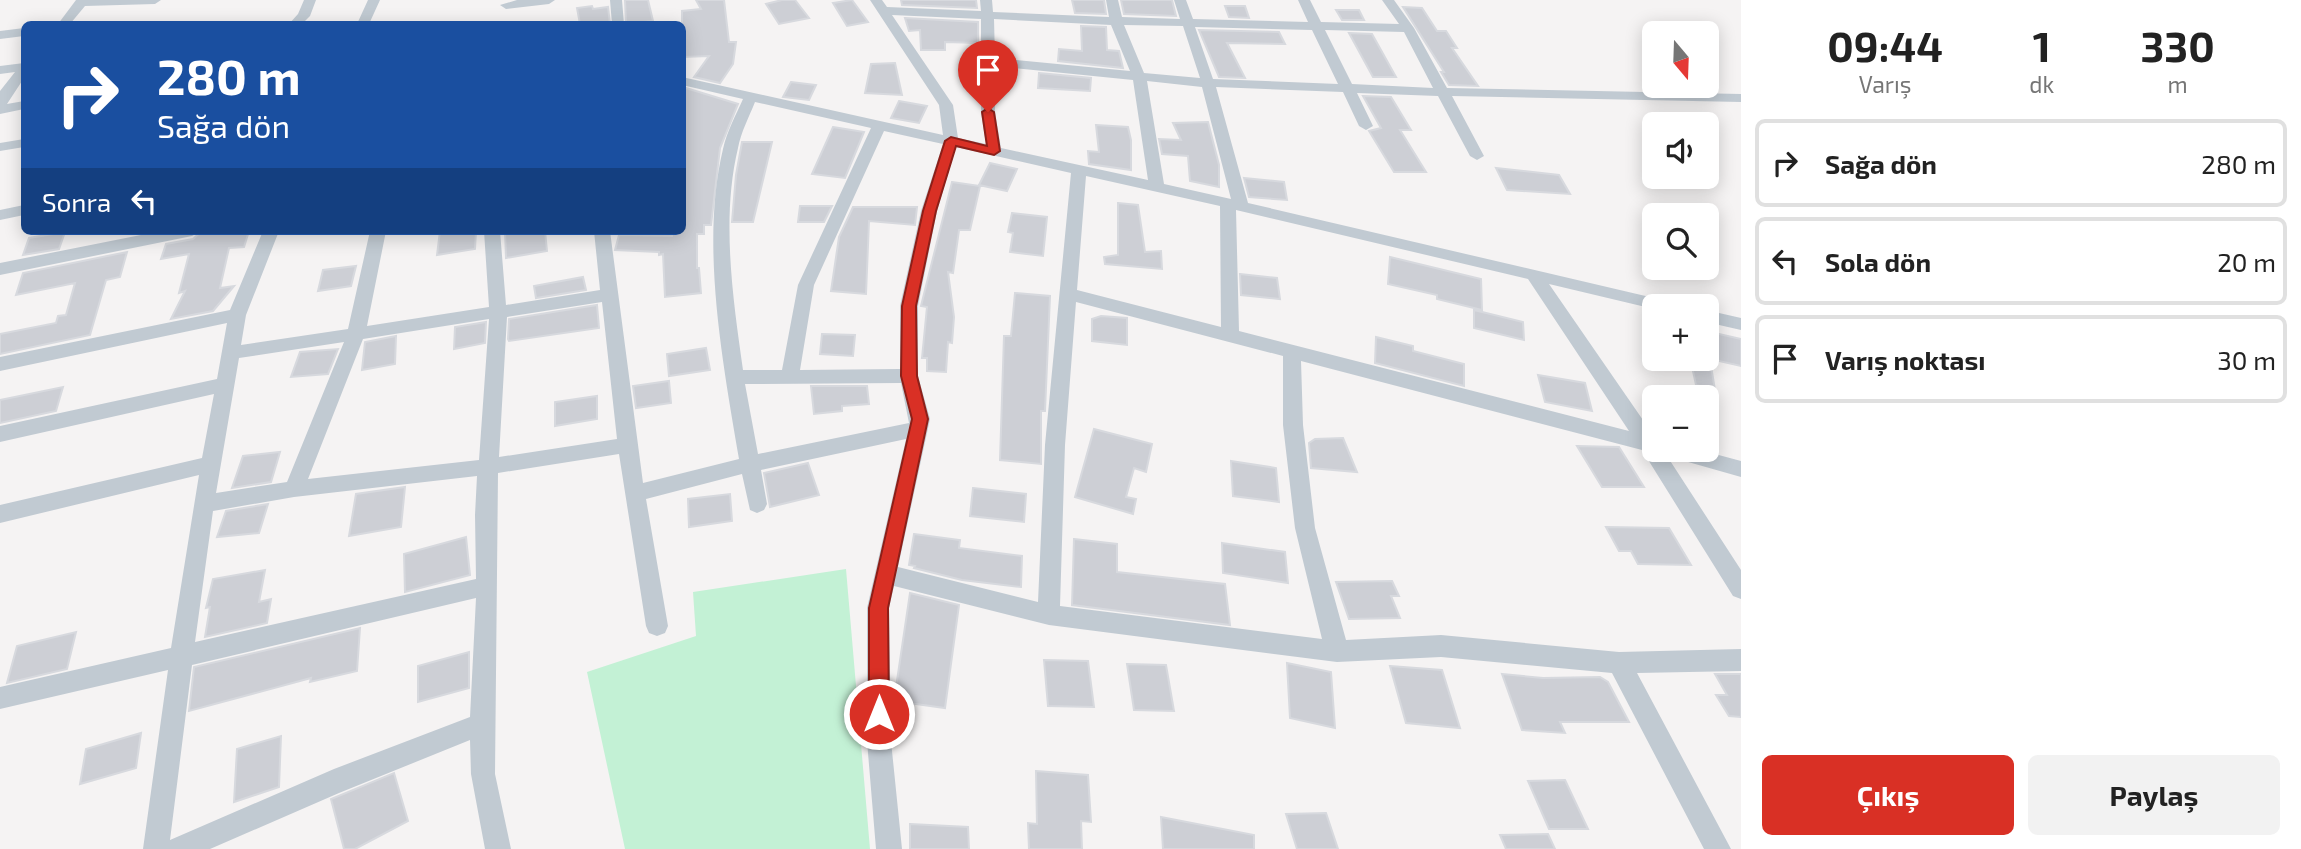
<!DOCTYPE html>
<html lang="tr">
<head>
<meta charset="utf-8">
<style>
	:root { --surface:#fff; --page:#f2f2f2; --text:#222; --muted:#767676; --line:#e0e0e0; --accent:#d93025 }
	body { margin:0; font-family:"Exo 2",sans-serif; background:var(--page); color:var(--text); height:100vh; display:flex; flex-direction:column; font-size:26px; white-space:nowrap }
	* { box-sizing:border-box; margin:0 }
	p { font-size:23px; color:var(--muted) }
	.icon { flex:none; width:38px; height:38px; fill:none; stroke:currentColor; stroke-width:2; stroke-linecap:round; stroke-linejoin:round }
	.map { position:relative; flex:1; overflow:hidden }
	.sheet { display:flex; flex-direction:column; background:var(--surface); width:560px }
	.sheet>* { flex:none }
	.guide { position:absolute; left:21px; top:21px; width:665px; height:214px; border-radius:10px; box-shadow:0 4px 18px #0003; background:#1a4fa0; color:#fff; overflow:hidden }
	.needle { width:46px; rotate:161deg }
	.fabs { position:absolute; left:1642px; top:21px; display:grid; gap:14px }
	.fabs a { display:grid; place-items:center; width:77px; height:77px; border-radius:10px; background:var(--surface); box-shadow:0 4px 18px #0003; font-size:35px }
	.pin { position:absolute; display:grid; place-items:center; width:60px; height:60px; color:#fff; margin:-72px -30px; border-radius:50% 50% 50% 0; rotate:-45deg; box-shadow:0 0 7px #0007 }
	.pin .icon { rotate:45deg }
	.me { position:absolute; width:77px; margin:-38px; rotate:0deg; stroke-linejoin:round; filter:drop-shadow(0 0 5px #0008) }
	.turn { display:flex; align-items:center; gap:24px; height:147px; padding:0 21px; font-size:32px }
	.turn .icon { width:91px; height:91px; stroke-width:2.5 }
	.turn b { display:block; font-size:49px; line-height:60px }
	.then { display:flex; align-items:center; height:66px; padding:0 21px; background:#0003; gap:14px; font-size:26px }
	.eta { display:flex; justify-content:space-evenly; align-items:center; height:119px; text-align:center }
	.eta b { font-size:42px; font-weight:700; line-height:49px }
	.action { display:flex; gap:14px; margin-top:auto; padding:14px 21px }
	.action a { flex:1; height:80px; border-radius:10px; background:var(--accent); color:#fff; font-size:28px; font-weight:700; line-height:80px; text-align:center }
	.action a+a { background:var(--page); color:var(--text) }
	ul { padding:0; list-style:none }
	li { display:flex; align-items:center; gap:21px; height:88px; margin:0 14px 10px; padding:0 7px; border:4px solid var(--line); border-radius:10px }
	li div { flex:1 }
	li b { display:block; font-size:26px }
	li em { font-style:normal }
	main { display:flex; flex:1; min-height:0 }
	.map>svg:first-child { display:block }
	.green { fill:#c3f1d5 }
	.building { fill:#cdcfd5; stroke:#d7d9de; stroke-width:2 }
	.lines { fill:none; stroke-linecap:round; stroke-linejoin:round }
	.minor { fill:#c1cad2; fill-rule:evenodd }
	.route { fill:#d93025; stroke:#8d1f18; stroke-width:2 }
</style>
</head>
<body>
<main>
<div class="map">
<svg width="1741" height="849" viewBox="0 0 1741 849">
	<rect width="100%" height="100%" fill="#f5f3f3"/>
	<!-- green -->
	<path class="green" d="M846 569 870 849H625L587 672 696 636 693 592Z"/>
	<!-- building -->
	<path class="building" d="M625 0H648L653 21 626 24Z
		M696 0H724L729 42H736L733 64 720 83 694 77 709 56 682 57V11L701 9Z
		M782 0H795L809 18 779 24 766 4Z
		M852 0 868 22 847 26 833 3Z
		M901 0H976L977 8 902 5Z
		M1072 0H1104L1106 14 1075 13Z
		M1121 0H1172L1176 16 1124 14Z
		M592 6 593 9 608 7 610 24H580L577 8Z
		M1225 6H1245L1249 18 1229 17Z
		M1403 7 1422 8 1437 31H1446L1457 48H1452L1478 86 1449 85 1441 72H1444Z
		M1336 10H1359L1364 20H1342Z
		M905 18 978 22V43L945 42V50H921L920 30 909 31Z
		M1081 26 1106 27 1107 50 1119 51 1123 68 1058 61 1059 49 1082 51Z
		M1199 30 1279 32 1285 44 1227 43 1245 78 1219 77Z
		M1349 33 1372 34 1396 77H1373Z
		M895 63 902 95 865 93 871 64Z
		M1039 73 1091 78 1090 91 1038 88Z
		M791 82 816 85 809 100 783 97Z
		M686 88 738 104 720 148 711 225H704V234H697V268H699L701 293 665 297 663 254 659 255V252L615 250 619 235 672 236V231H682V93Z
		M1363 96 1391 97 1411 130H1400L1426 172H1394L1369 131 1381 128Z
		M899 101 927 106 919 123 891 118Z
		M1208 122 1219 165V187L1190 181 1188 156 1162 154 1159 139 1181 140 1173 123Z
		M1096 125 1128 127 1131 140V170L1089 164 1088 151 1099 152Z
		M833 127 864 132 845 178 812 174Z
		M772 142 753 222H732L736 175 742 142Z
		M990 163 1017 169 1007 191 979 185Z
		M1496 168 1559 175 1570 194 1507 190Z
		M1244 178 1284 182 1287 200 1249 197Z
		M952 182 980 186 970 230H959L953 273 948 272 954 317 952 343 948 342 946 372 927 371V358H922L927 307 921 306Z
		M1118 203 1138 205 1145 252 1161 251 1162 269 1105 264 1104 257 1118 255Z
		M800 206H832L824 222H798Z
		M853 207H917L915 225 869 221 866 294 831 291 839 237Z
		M1012 213 1047 217 1043 256 1010 252 1013 233 1008 232Z
		M202 231H249L244 247 229 248 220 288 234 286 213 311 171 319 185 291 179 293 189 254 161 259 166 244 193 239Z
		M440 231H476L475 249 437 255Z
		M505 231H545L547 251 506 258Z
		M65 232 59 249 23 255 29 238Z
		M127 252 120 277 106 280 90 335 0 354V334L56 323 58 316 66 315 75 283 16 295 23 273Z
		M1390 257 1481 279 1482 310 1437 299V295L1388 284Z
		M356 266 351 286 318 291 323 270Z
		M1240 274 1277 278 1280 299 1241 295Z
		M583 277 586 290 536 298 534 286Z
		M1015 293 1050 296 1045 411H1041V464L1000 460 1004 336H1011Z
		M597 305 599 328 509 341 508 339 509 319Z
		M1474 310 1523 322 1524 340 1474 328Z
		M1101 316 1127 318V345L1092 341V319Z
		M486 322 485 343 454 349 455 327Z
		M1706 331 1741 339V366L1706 358Z
		M822 334 855 335 853 356 820 354Z
		M396 336 395 364 362 370 365 342Z
		M1376 337 1413 346V351L1464 364V386L1375 363Z
		M706 348 710 370 669 376 667 354Z
		M338 349 328 374 291 377 300 352Z
		M1691 362 1711 366 1715 390 1696 385Z
		M1538 375 1585 383 1592 411 1545 402Z
		M669 381 671 403 636 408 633 386Z
		M811 386H867L869 404 842 406V411L814 414Z
		M63 387 56 411 0 423V400Z
		M597 396V419L555 426V402Z
		M1094 429 1152 444 1146 472 1134 468 1126 497 1136 499 1133 514 1075 497Z
		M1343 438 1357 472 1311 468 1309 443 1315 439Z
		M1577 446 1619 447 1644 487H1602Z
		M280 452 271 482 232 488 243 456Z
		M1231 461 1276 468 1279 502 1233 496Z
		M808 463 819 495 770 507 764 473Z
		M405 487 401 527 349 536 356 494Z
		M973 488 1026 494 1024 522 970 516Z
		M730 494 732 521 689 527 688 499Z
		M268 504 259 533 217 537 226 511Z
		M1606 527 1669 528 1691 565 1638 564 1631 551H1619Z
		M914 534 960 540 959 548 1022 556 1021 587 962 580 914 568 915 566 909 565Z
		M466 537 470 575 405 592 404 554Z
		M1074 539 1117 544V572L1225 584 1230 625 1072 605Z
		M1222 543 1285 552 1288 583 1223 573Z
		M265 570 259 602 271 599 267 623 205 637 210 607 206 608 213 579Z
		M1392 581 1399 596H1391L1400 618 1349 619 1336 582Z
		M910 593 959 605 945 708 894 701Z
		M360 628 357 671 310 682 311 678 189 711 194 667Z
		M76 632 67 669 7 683 17 646Z
		M469 652V688L418 702V666Z
		M1044 660 1088 661 1094 707 1048 706Z
		M1287 663 1331 672 1335 728 1290 718Z
		M1127 664 1166 665 1174 711 1134 710Z
		M1390 666 1442 670 1460 728 1406 723Z
		M1502 674 1543 678 1600 677 1608 682 1629 722H1560L1565 733 1522 730Z
		M1715 674H1741V717L1729 716 1716 695H1727Z
		M141 733 136 768 80 784 86 749Z
		M281 736 279 787 234 802 237 749Z
		M1036 771 1088 775 1091 822 1081 821 1082 849H1029L1028 823 1037 824Z
		M394 773 408 821 355 849H344L331 799Z
		M1565 780 1588 829H1549L1528 781Z
		M1326 813 1338 849H1297L1286 814Z
		M1161 817 1254 835V849H1163Z
		M910 824 968 827 969 849H910Z
		M1548 834 1555 849H1506L1500 835Z"/>
	<g class="lines">
		<!-- minor -->
		<path class="minor" d="M76 0H161L155 4 85 6 70 24H58Z
			M304 0H316L310 16 302 24H289L298 14Z
			M368 0H380L369 24H357Z
			M517 0H555L549 4 506 9 500 5Z
			M610 0H622L624 24H612Z
			M870 0H882L887 7 981 11 980 0H992L993 12 1109 17 1106 0H1118L1122 17 1180 19 1174 0H1186L1193 19 1308 22 1298 0H1310L1321 22 1399 24 1382 0H1394L1414 28 1447 88 1741 94V102L1452 96 1484 156 1477 160 1470 156 1438 96 1357 93 1373 126 1366 130 1359 126 1343 92 1216 87 1248 203 1671 302 1674 306H1654V309L1549 284 1654 436V450H1700L1741 461V477L1667 456 1741 570V599L1733 596 1642 450 1301 361 1303 425 1315 528 1346 640 1441 635 1619 652 1741 649V671L1637 673 1731 849H1704L1612 673 1441 657 1337 662 1049 625 894 586 889 608 891 741 902 849H876L867 741V608L906 439 761 470 767 504 764 510 757 513 750 510 742 474 646 499 668 626 665 633 657 636 649 633 646 626 619 454 498 473 495 774 511 849H485L471 774 470 740 339 793 210 849H143L168 670 0 709V687L171 648 199 475 0 523V505L202 458 214 394 0 442V426L217 379 227 323 0 371V357L230 310 263 231H279L246 315 241 345 348 329 370 231H386L367 326 489 307 484 231H500L506 305 600 290 594 231H610L643 483 739 459C723 364 700 244 723 149 727 131 736 115 743 99L682 85V77L943 135 939 105ZM892 15 981 19V112L986 144 958 138 953 105ZM994 19 1111 25 1130 71 995 58ZM1124 25 1183 26 1200 78 1144 73ZM1195 27 1312 30 1338 84 1213 79ZM1325 30 1404 32 1433 88 1352 84ZM995 66 1133 80 1148 180 1001 148 995 112ZM1147 81 1202 87 1231 199 1164 184ZM755 102 871 128 798 285 782 370H743C733 299 721 219 738 148 741 132 749 117 755 102ZM884 131 943 144 921 211 900 306V369L800 370 814 285ZM956 147 1071 173 1045 445 1038 602 898 567 930 419 918 376V306L937 211ZM1086 176 1220 206 1221 327 1077 290ZM1236 210 1528 279 1629 431 1239 331ZM602 302 617 439 499 457 507 317ZM1076 302 1283 356V425L1295 528 1322 639 1060 606 1065 445ZM489 319 479 460 308 479 363 339ZM344 342 287 482 216 493 239 358ZM901 383 909 423 758 454 745 384ZM477 476 475 515 476 579 195 642 213 511 294 497ZM476 598 470 717 334 769 170 840 192 665Z
			M24 28V36L0 39V31Z
			M24 63V78L7 104 24 101V109L0 114V91L15 72 0 74V66Z
			M24 139V147L0 151V143Z
			M24 205V215L0 220V210Z
			M161 231H200L192 236 0 275V263Z
			M1706 310 1741 318V330L1706 322Z"/>
	</g>
	<!-- route -->
	<path class="route" d="M988 108 994 112 1000 151 994 155 956 146 936 211 916 306 917 376 928 419 888 608 889 714 886 721 879 724 872 721 869 714V608L912 419 901 376 902 306 923 211 945 141 951 137 987 146 982 112Z"/>
</svg>
<div class="fabs">
<a><svg class="needle" viewBox="-14 -14 28 28"><path d="M0-13l5 13h-10z" fill="#e53935"/><path d="M0 13l5-13h-10z" fill="#767676"/></svg></a>
<a><svg class="icon" aria-label="sound" viewBox="0 0 24 24"><path d="M4 9h4l5-4v14l-5-4H4zM17 9q2 3 0 6"/></svg></a>
<a><svg class="icon" aria-label="search" viewBox="0 0 24 24"><circle cx="10" cy="10" r="6"/><path d="M15 15l6 6"/></svg></a>
<a>+</a>
<a>−</a>
</div>
<div class="pin" style="left:988px;top:112px;background:#d93025"><svg class="icon" aria-label="arrive" viewBox="0 0 24 24"><path d="M6 21V4h12l-3 4 3 4H6"/></svg></div>
<svg class="me" style="left:879px;top:714px" viewBox="-20 -20 40 40"><circle r="17" fill="#d93025" stroke="#fff" stroke-width="3"/><path d="M0-11L8 9 0 5-8 9z" fill="#fff"/></svg>
<div class="guide">
<div class="turn"><svg class="icon" aria-label="right" viewBox="0 0 24 24"><path d="M7 20v-9h11M14 6l5 5-5 5"/></svg><div><b>280 m</b>Sağa dön</div></div>
<div class="then">Sonra<svg class="icon" aria-label="left" viewBox="0 0 24 24"><path d="M17 20v-9H6M10 6l-5 5 5 5"/></svg></div>
</div>
</div>
<section class="sheet">
<div class="eta">
<div><b>09:44</b><p>Varış</p></div>
<div><b>1</b><p>dk</p></div>
<div><b>330</b><p>m</p></div>
</div>
<ul>
<li><svg class="icon" aria-label="right" viewBox="0 0 24 24"><path d="M7 20v-9h11M14 6l5 5-5 5"/></svg><div><b>Sağa dön</b></div><em>280 m</em></li>
<li><svg class="icon" aria-label="left" viewBox="0 0 24 24"><path d="M17 20v-9H6M10 6l-5 5 5 5"/></svg><div><b>Sola dön</b></div><em>20 m</em></li>
<li><svg class="icon" aria-label="arrive" viewBox="0 0 24 24"><path d="M6 21V4h12l-3 4 3 4H6"/></svg><div><b>Varış noktası</b></div><em>30 m</em></li>
</ul>
<div class="action"><a>Çıkış</a><a>Paylaş</a></div>
</section>
</main>
</body>
</html>
